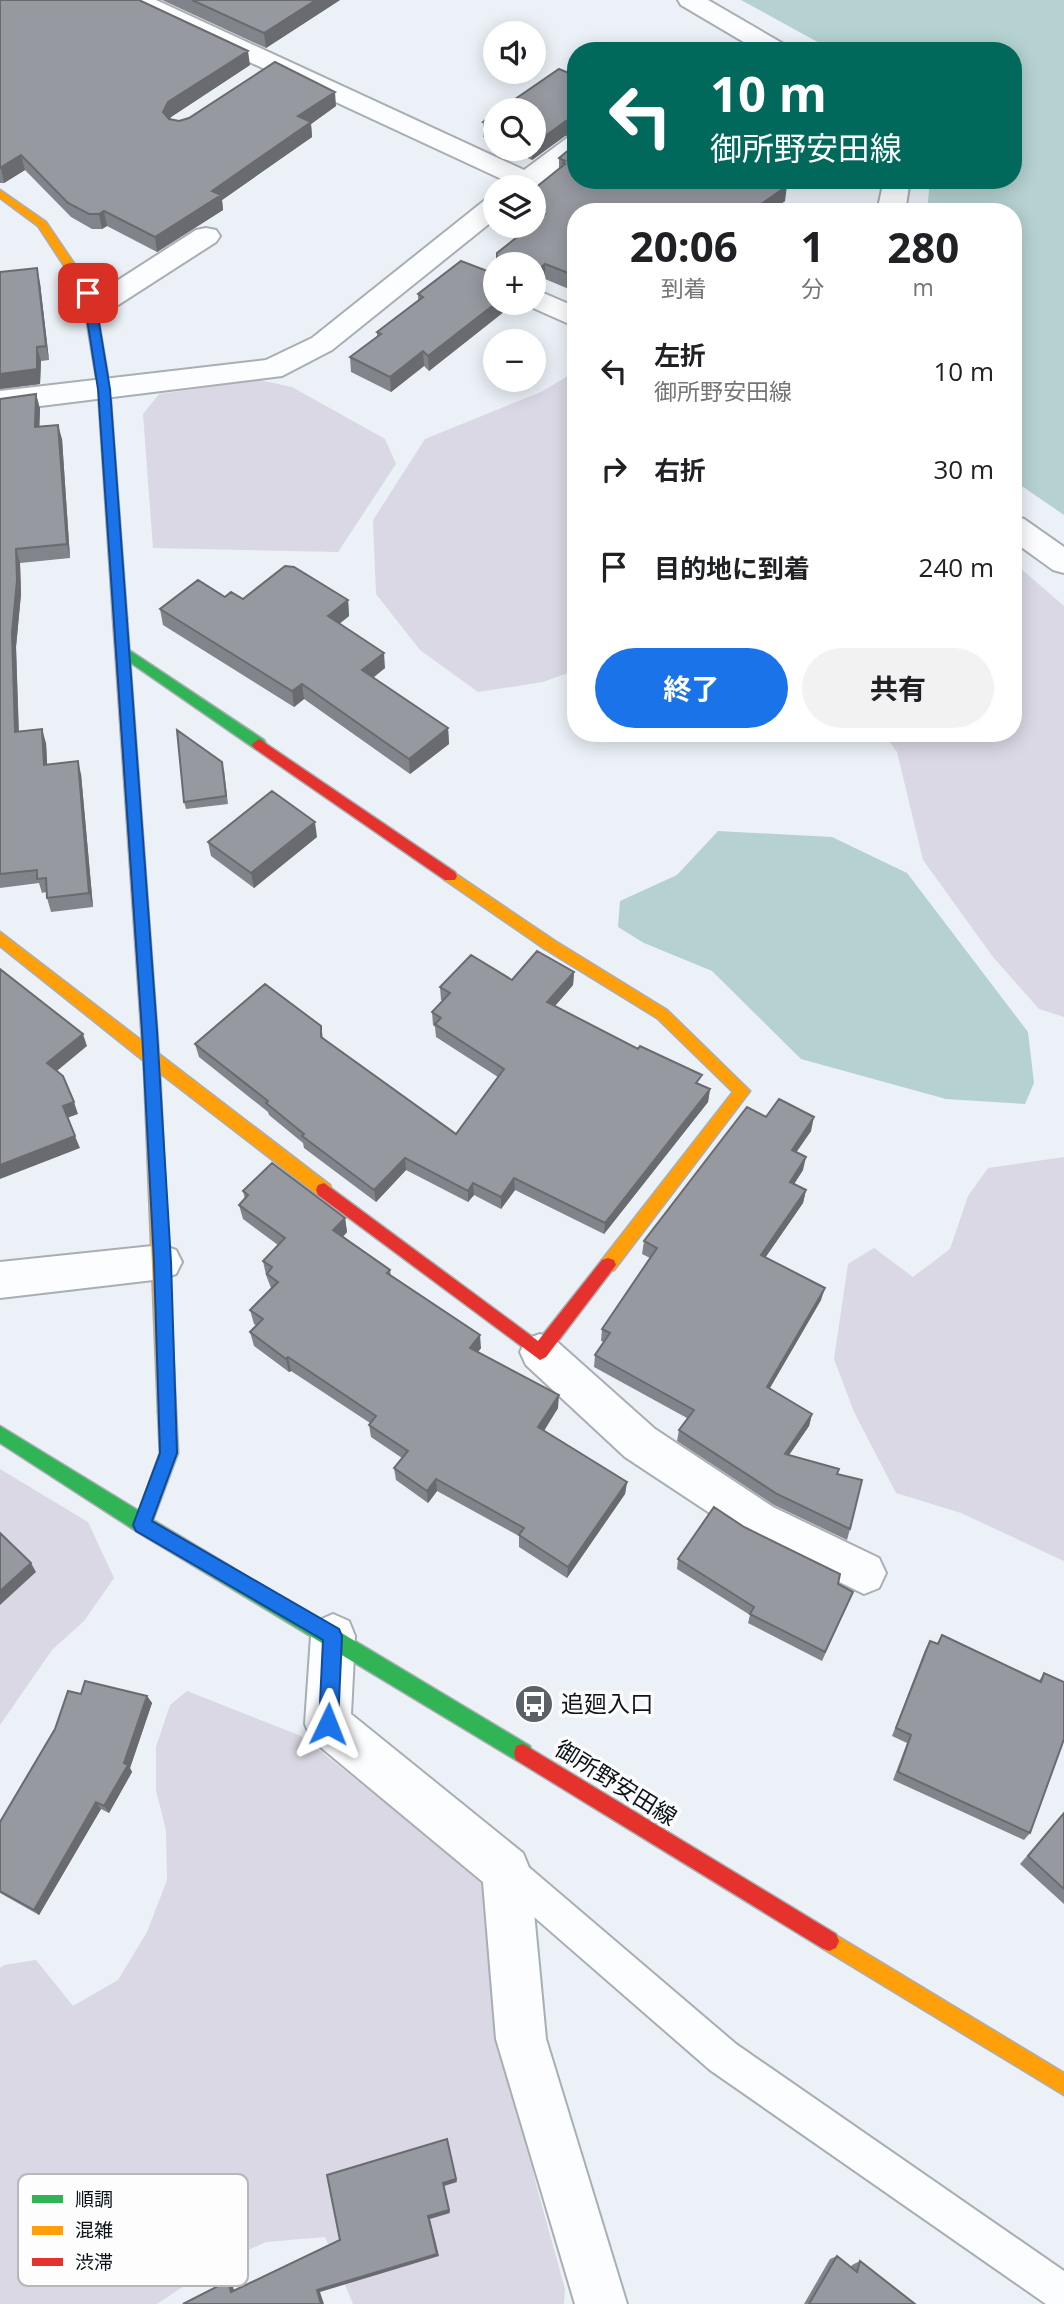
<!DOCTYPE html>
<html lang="ja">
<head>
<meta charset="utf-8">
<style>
	:root { --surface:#fff; --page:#f2f2f2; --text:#202124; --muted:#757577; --accent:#1a73e8 }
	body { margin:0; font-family:"Open Sans","Noto Sans JP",sans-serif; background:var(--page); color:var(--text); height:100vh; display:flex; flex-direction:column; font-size:26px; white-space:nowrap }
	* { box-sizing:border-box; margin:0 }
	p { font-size:23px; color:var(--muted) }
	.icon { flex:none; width:38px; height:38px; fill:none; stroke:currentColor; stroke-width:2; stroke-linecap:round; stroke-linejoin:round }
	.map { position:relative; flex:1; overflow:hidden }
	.details { position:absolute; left:567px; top:203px; width:455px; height:539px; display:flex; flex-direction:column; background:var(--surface); border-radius:28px; box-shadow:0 4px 18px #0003 }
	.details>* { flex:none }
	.banner { position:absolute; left:567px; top:42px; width:455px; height:147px; border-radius:28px; box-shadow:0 4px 18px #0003; background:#00695c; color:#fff; overflow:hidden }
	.buttons { position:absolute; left:483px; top:21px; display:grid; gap:14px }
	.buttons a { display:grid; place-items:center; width:63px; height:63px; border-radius:50%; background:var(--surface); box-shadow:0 4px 18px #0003; font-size:35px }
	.pin { position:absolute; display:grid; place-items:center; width:60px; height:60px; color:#fff; margin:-30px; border-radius:14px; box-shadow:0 4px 10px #0006 }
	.me { position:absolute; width:77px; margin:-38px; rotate:2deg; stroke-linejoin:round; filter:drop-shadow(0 0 5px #0008) }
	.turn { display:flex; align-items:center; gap:24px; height:147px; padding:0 28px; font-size:32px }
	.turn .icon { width:91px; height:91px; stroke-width:2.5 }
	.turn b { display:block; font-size:49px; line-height:60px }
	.eta { display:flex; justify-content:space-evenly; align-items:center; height:119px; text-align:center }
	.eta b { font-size:42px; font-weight:700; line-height:49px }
	.cta { display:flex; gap:14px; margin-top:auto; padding:14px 28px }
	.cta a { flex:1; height:80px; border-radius:42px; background:var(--accent); color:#fff; font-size:28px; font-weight:700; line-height:80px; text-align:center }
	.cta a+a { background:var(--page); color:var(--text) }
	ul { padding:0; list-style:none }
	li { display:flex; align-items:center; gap:21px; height:98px; padding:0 28px }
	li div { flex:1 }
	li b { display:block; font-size:26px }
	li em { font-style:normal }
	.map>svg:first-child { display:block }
	.green { fill:#d9d8e4 }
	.water { fill:#b5d2d0 }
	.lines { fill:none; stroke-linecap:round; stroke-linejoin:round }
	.lane-casing { stroke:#a8aeb4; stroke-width:4 }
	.street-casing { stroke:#a8aeb4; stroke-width:4 }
	.fast-casing { stroke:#a8aeb4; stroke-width:3 }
	.slow-casing { stroke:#a8aeb4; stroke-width:3 }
	.jam-casing { stroke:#a8aeb4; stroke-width:3 }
	.lane { fill:#fcfdfe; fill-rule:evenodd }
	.street { fill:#fcfdfe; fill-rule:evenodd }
	.fast { fill:#30b455; fill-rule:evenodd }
	.slow { fill:#ff9f0a; fill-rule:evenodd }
	.jam { fill:#e5322d; fill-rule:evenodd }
	.wall { fill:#81848a }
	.shaded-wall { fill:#696b70 }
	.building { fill:#9699a0; stroke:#696b70; stroke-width:2 }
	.route { fill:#1a73e8; stroke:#114b97; stroke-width:2 }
	.labels { text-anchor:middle; stroke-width:7; stroke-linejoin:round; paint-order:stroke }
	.poi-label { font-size:23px; fill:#0c131a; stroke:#fdfdfd; text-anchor:start }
	.street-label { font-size:23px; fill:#0c131a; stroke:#fdfdfd }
	.key { fill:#fdfdfd; stroke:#b5b7b9; stroke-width:2 }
	.key-label { font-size:19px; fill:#0c131a }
</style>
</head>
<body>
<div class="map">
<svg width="1064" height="2304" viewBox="0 0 1064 2304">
	<rect width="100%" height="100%" fill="#ebf1f7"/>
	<!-- green -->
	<path class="green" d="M576 371V670L543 682 478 692 420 650 376 594 373 520 425 439 541 392Z
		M259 380 292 387 385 439 396 464 338 552 153 548 143 414 159 394Z
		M1013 562 1064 606V1017L1039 1009 993 957 923 860 897 752 883 733H1013Z
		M1064 1157V1561L961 1513 896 1493 854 1412 834 1359 848 1264 874 1248 913 1277 950 1249 968 1196 988 1168Z
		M0 1469 88 1522 114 1578 84 1621 52 1650 0 1725Z
		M187 1691 301 1736 372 1792 469 1854 495 1896 513 2081 536 2184 565 2289 564 2304H353L325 2237 266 2242 217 2264 157 2304H0V1968L4 1965 36 1960 73 2006 118 1980 147 1932 167 1880 166 1830 156 1790V1747L170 1705Z"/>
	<!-- water -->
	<path class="water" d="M741 0H1064V515L1013 480V212H927L930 180H1013V51H834Z
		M718 831 832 837 907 873 1028 1032 1034 1083 1025 1104 946 1099 801 1059 712 971 644 943 618 927 620 901 677 875Z"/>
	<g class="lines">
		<defs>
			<path id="lane" d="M506 1853 518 1858 736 2044 1064 2271V2304H1046L710 2070 494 1882 489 1870 494 1858Z"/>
			<path id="street" d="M124 0H156L524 170 567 138 576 136V157L534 188 505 187 508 182 127 5Z
				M678 0H708L787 46 790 51H759L681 5Z
				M884 180H910L905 212H877Z
				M495 198V219L332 350 282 376 0 411V391L266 360 312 338 485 200Z
				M206 228 216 230 220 236 216 242 101 316 91 319 81 316 77 310 81 304 196 230Z
				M534 289 576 307V327L524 304 534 303Z
				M1013 516 1024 519 1064 547V573L1053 570 1013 541Z
				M162 1245 176 1250 182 1262 176 1274 162 1279 0 1298V1262Z
				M540 1334 554 1339 655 1429 773 1507 879 1558 886 1573 879 1588 864 1594 743 1535 625 1457 526 1365 520 1352 526 1339Z
				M333 1614 349 1621 355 1636 351 1714 523 1853 530 1870 546 2039 627 2304H575L496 2039 483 1882 312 1740 305 1724 311 1636 317 1621Z"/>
			<path id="fast" d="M123 646 264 740 266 744 264 748H254L118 654V648Z
				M167 1404 173 1406 176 1412 178 1453 153 1520 530 1746 532 1753 530 1760 523 1762 516 1760 136 1531 0 1443V1426L139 1511 160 1453 158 1412 161 1406Z"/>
			<path id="slow" d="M0 190 46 222 94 293 110 389 127 618 120 623 113 618 98 389 82 293 38 226 0 198Z
				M450 870 555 941 667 1010 750 1091 614 1270 608 1272 602 1270 600 1265 602 1260 733 1092 657 1018 545 949 445 880 443 876Z
				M0 932 330 1185 332 1190 330 1195 324 1197 318 1195 160 1073 176 1412 173 1418 167 1420 161 1418 158 1412 144 1070 149 1065 0 946Z
				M829 1931 1064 2073V2095L822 1948 819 1941 822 1934Z"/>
			<path id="jam" d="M120 613 127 618 160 1070 157 1074H147L144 1070 113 618Z
				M259 739 455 872 457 876 455 880H445L254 748 252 744Z
				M324 1183 538 1341 602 1260 608 1258 614 1260 616 1265 546 1357 540 1360 318 1195 316 1190 318 1185Z
				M523 1744 836 1934 839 1941 836 1948 829 1951 822 1948 516 1760 514 1753 516 1746Z"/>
		</defs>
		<!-- lane casing -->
		<use href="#lane" class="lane-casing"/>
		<!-- street casing -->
		<use href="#street" class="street-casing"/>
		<!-- fast casing -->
		<use href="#fast" class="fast-casing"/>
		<!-- slow casing -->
		<use href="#slow" class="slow-casing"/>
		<!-- jam casing -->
		<use href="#jam" class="jam-casing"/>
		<!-- lane -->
		<use href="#lane" class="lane"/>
		<!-- street -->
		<use href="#street" class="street"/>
		<!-- fast -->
		<use href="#fast" class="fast"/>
		<!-- slow -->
		<use href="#slow" class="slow"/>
		<!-- jam -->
		<use href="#jam" class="jam"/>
	</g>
	<!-- wall -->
	<path class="wall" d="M0 0 250 65 171 117 170 119 179 121 336 106 311 124 312 137 222 200 223 210 157 252 107 226 102 229H92L71 217 25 170 4 183H0Z
		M162 0H340L266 48Z
		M576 76V134L565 136 532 160 508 149H534Z
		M495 113V143L483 137V122Z
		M559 158 785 201 770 212H576V292L545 279 534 288V189L559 169Z
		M40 283 49 360 41 361 40 384 0 389Z
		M418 294 495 303H515L429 371 424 366 391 392 351 372 350 357 377 337V332L418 300Z
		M36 394 40 409 39 426 62 439 70 558 20 563 21 594 16 647 19 732 46 743 47 764 81 774 93 907 51 912 47 898 46 892 42 893 39 883 0 888V399Z
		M225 597 243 599 348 600 349 616 339 624 385 668 373 678 448 728 449 744 410 774 304 699 294 707 163 625 160 609Z
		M224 770 228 804 186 809 184 802Z
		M317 837 254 888 211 856 208 842Z
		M574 972 573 985 555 1006 710 1089 708 1102 604 1234 515 1190 501 1209 474 1195 468 1202 406 1170 376 1202 304 1148 303 1143 269 1115 268 1112 199 1057 195 1044 321 1026 323 1038 456 1134 498 1077 436 1037 435 1027 433 1025 432 1012 443 1001 441 1000 440 987 512 980Z
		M766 1117 811 1131 796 1152 803 1170 794 1184 806 1190 803 1203 765 1258 821 1300 770 1388 812 1414 809 1426 789 1455 837 1474 850 1529 847 1540 774 1505 677 1441 679 1430 687 1418 594 1367 595 1355 604 1342 601 1341 602 1329 650 1258 642 1254 644 1241Z
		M243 1191 345 1218 347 1232 343 1237 390 1270 391 1276 481 1348 478 1352 558 1408 544 1431 627 1482 625 1494 567 1578 519 1547V1536L437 1491 428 1503 396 1480 394 1468 402 1458 371 1437 369 1425 370 1423 291 1371 289 1372 254 1346 250 1332 257 1326 254 1324 250 1310 271 1288 266 1275 263 1261 278 1245 243 1219 239 1205 245 1199Z
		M744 1527 838 1584 853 1592 822 1661 748 1623 750 1615 677 1569 678 1559Z
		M930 1641 1039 1681 1044 1673 1030 1833 1024 1840 893 1780 907 1743 892 1736 925 1650Z
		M81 1694 147 1696 152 1703 130 1768 132 1772 109 1813 101 1809 39 1915 0 1893V1822Z
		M1064 1813V1904L1020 1864Z
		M837 2256 851 2267 852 2265 860 2261 915 2304H804L830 2259Z"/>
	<!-- shaded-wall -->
	<path class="shaded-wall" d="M316 0H340L266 48 264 33Z
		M248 51 250 65 171 117 166 126 163 112 168 102Z
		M335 92 336 106 311 124 312 137 222 200 223 210 157 252 155 237 298 116Z
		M576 118 575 133 565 136 532 160V149H534V144L566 121Z
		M21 155 25 170 4 183 1 168Z
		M787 186 785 201 770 212H750Z
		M104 211 107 226 102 229 99 214Z
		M545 264V279L534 288V273Z
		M37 268 40 283 49 360 46 346Z
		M496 303H515L429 371 428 356Z
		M37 347 41 361 40 384 0 389V374Z
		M423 351 424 366 391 392 390 377Z
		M36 394 40 409 39 441 35 427Z
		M58 425 62 439 70 558 67 544Z
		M16 549 20 563 21 594 16 647 19 746 15 732 12 633Z
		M348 600 349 616 329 632 328 616Z
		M384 653 385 668 363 685 362 670Z
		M302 684 304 699 294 707 292 691Z
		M448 728 449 744 410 774 409 759Z
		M42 729 46 743 48 779 44 765Z
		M78 761 81 774 93 907 89 893Z
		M315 822 317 837 254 888 251 873Z
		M574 972 573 985 547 1015V1002Z
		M83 1034 87 1046 52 1075 47 1063Z
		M710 1089 708 1102 604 1234 605 1223Z
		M74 1102 78 1114 67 1118 63 1106Z
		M814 1117 811 1131 789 1163 792 1150Z
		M75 1136 80 1148 0 1179V1165Z
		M806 1157 803 1170 787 1195 790 1182Z
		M405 1158 406 1170 376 1202 374 1190Z
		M514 1178 515 1190 501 1209V1197Z
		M473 1183 474 1195 468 1202V1191Z
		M806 1190 803 1203 758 1268 761 1255Z
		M345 1218 347 1232 335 1244 333 1230Z
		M825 1288 821 1300 764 1398 767 1387Z
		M480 1335 481 1348 471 1361 470 1348Z
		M288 1357 291 1371 289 1372 286 1359Z
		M559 1395 558 1408 538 1440V1427Z
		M812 1414 809 1426 782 1465 785 1454Z
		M436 1479 437 1491 428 1503 427 1491Z
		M627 1482 625 1494 567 1578 568 1567Z
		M31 1563 36 1572 0 1605V1591Z
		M147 1696 152 1703 130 1768 132 1772 109 1813 104 1806 124 1763Z
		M96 1802 101 1809 39 1915 34 1910Z
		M447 2139 457 2182 444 2186 450 2213 430 2219 439 2256 320 2292 324 2304H321L317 2290 428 2216 443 2183Z
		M228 2281 232 2283 235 2294 231 2292Z"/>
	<!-- building -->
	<path class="building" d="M0 0H139L248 51 168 102 163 112 169 119 179 121 189 118 275 62 335 92 298 116 311 122 212 191 221 195 155 237 104 211 99 214H89L68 203 21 155 0 168Z
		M192 0H316L264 33Z
		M559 69 576 76V118L566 121 534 144V110H499Z
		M495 113V128L483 122Z
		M576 144V180H775L787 186 750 212H576V276L545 264 534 273V264H497V253L531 226H534V223L545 214 534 208V189L565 164 563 163 565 161 559 158Z
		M461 261 495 274 496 303 428 356 423 351 390 377 350 357 381 334 377 332 423 297 418 294Z
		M37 268 46 346 37 347V369L0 374V272Z
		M36 394 35 427 58 425 67 544 16 549 17 580 12 633 15 732 42 729 44 765 78 761 89 893 47 898 46 878 37 879V870L0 874V399Z
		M285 566 294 567 348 600 328 616 384 653 362 670 448 728 409 759 302 684 292 691 160 609 198 580 225 597 231 592 243 599Z
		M177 730 222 762 226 796 184 802Z
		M272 791 315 822 251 873 208 842Z
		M537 951 574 972 547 1002 638 1049 640 1046 702 1075 696 1083 710 1089 605 1223 514 1178 501 1197 473 1183 468 1191 405 1158 374 1190 302 1136 304 1134 266 1103 268 1101 195 1044 265 984 321 1026V1037L456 1134 504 1069 435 1024 441 1018 432 1012 450 993 440 987 471 955 512 980Z
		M0 969 83 1034 47 1063 63 1076 74 1102 63 1106 75 1136 0 1165Z
		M779 1099 814 1117 792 1150 806 1157 790 1182 806 1190 761 1255 825 1288 767 1387 812 1414 785 1454 839 1469 837 1474 862 1480 850 1529 777 1494 679 1430 694 1410 595 1355 610 1333 602 1329 657 1248 644 1241 747 1107 766 1117Z
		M272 1163 345 1218 333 1230 390 1270 387 1273 480 1335 470 1348 559 1395 538 1427 627 1482 568 1567 519 1535 524 1528 436 1479 427 1491 394 1468 408 1451 369 1425 376 1416 288 1357 286 1359 250 1332 263 1319 250 1310 278 1282 267 1274 272 1267 263 1261 285 1238 239 1205 248 1195 243 1191Z
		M714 1507 744 1527 840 1574 838 1584 853 1592 825 1652 750 1614 754 1607 678 1559Z
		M0 1533 31 1563 0 1591Z
		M942 1635 1041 1682 1044 1673 1064 1682V1739L1030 1833 898 1772 911 1735 896 1728 930 1641 938 1644Z
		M85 1681 147 1696 124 1763 128 1765 104 1806 96 1802 34 1910 0 1891V1822L55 1729 68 1691 81 1694Z
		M1064 1813V1889L1028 1856Z
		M447 2139 456 2179 443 2183 449 2210 428 2216 437 2254 317 2290 321 2304H183L228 2281 231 2292 340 2240 327 2175Z
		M837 2256 857 2272 860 2261 915 2304H809Z"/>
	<!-- route -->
	<path class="route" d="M88 290 94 293 110 389 157 1031 171 1262 177 1453 152 1521 339 1629 342 1636 338 1724 335 1731 328 1734 322 1731 319 1724 323 1640 136 1531 133 1525 160 1453 154 1262 142 1031 98 389 83 293Z"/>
	<!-- icons -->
	<defs>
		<symbol id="bus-disc" viewBox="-11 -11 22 22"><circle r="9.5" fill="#5a6167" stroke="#fdfdfd"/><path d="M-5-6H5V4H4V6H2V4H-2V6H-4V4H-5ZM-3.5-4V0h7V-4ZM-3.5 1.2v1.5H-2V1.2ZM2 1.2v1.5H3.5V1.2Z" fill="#fff"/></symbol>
	</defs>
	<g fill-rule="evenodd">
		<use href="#bus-disc" x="512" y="1682" width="44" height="44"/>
	</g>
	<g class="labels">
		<!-- poi labels -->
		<g class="poi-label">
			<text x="561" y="1712">追廻入口</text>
		</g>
		<!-- street labels -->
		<g class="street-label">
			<text transform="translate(616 1783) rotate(32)" y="8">御所野安田線</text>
		</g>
	</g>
	<!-- legend -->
	<rect x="18" y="2174" width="230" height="112" rx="10" class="key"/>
	<rect x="32" y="2195" width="31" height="8" fill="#30b455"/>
	<rect x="32" y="2226" width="31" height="9" fill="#ff9f0a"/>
	<rect x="32" y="2258" width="31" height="8" fill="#e5322d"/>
	<g class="key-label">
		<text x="75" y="2206">順調</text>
		<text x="75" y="2237">混雑</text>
		<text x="75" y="2269">渋滞</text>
	</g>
</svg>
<div class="buttons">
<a><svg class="icon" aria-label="sound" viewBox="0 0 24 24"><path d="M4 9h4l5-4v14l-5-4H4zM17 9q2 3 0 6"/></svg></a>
<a><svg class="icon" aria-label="search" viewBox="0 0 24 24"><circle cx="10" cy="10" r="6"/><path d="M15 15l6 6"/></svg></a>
<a><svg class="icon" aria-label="layers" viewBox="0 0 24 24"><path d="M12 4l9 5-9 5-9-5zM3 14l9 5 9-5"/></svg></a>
<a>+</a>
<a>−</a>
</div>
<div class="pin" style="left:88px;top:293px;background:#d93025"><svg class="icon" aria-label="arrive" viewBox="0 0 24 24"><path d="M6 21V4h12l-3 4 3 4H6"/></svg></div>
<svg class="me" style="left:328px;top:1724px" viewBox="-20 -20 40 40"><path d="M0-17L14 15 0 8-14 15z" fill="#1a73e8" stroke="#fff" stroke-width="4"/></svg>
<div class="banner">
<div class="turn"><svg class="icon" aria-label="left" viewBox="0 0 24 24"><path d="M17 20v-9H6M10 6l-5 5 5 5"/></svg><div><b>10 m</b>御所野安田線</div></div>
</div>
<section class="details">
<div class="eta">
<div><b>20:06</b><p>到着</p></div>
<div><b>1</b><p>分</p></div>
<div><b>280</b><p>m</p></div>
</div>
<ul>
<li><svg class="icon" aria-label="left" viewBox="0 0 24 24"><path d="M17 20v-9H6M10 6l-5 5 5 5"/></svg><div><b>左折</b><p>御所野安田線</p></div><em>10 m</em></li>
<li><svg class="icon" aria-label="right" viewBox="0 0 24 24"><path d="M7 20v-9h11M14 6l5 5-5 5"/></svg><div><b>右折</b></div><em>30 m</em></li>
<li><svg class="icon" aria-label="arrive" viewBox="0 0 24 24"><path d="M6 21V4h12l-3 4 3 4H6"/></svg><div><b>目的地に到着</b></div><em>240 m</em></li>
</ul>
<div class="cta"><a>終了</a><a>共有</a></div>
</section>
</div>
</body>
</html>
